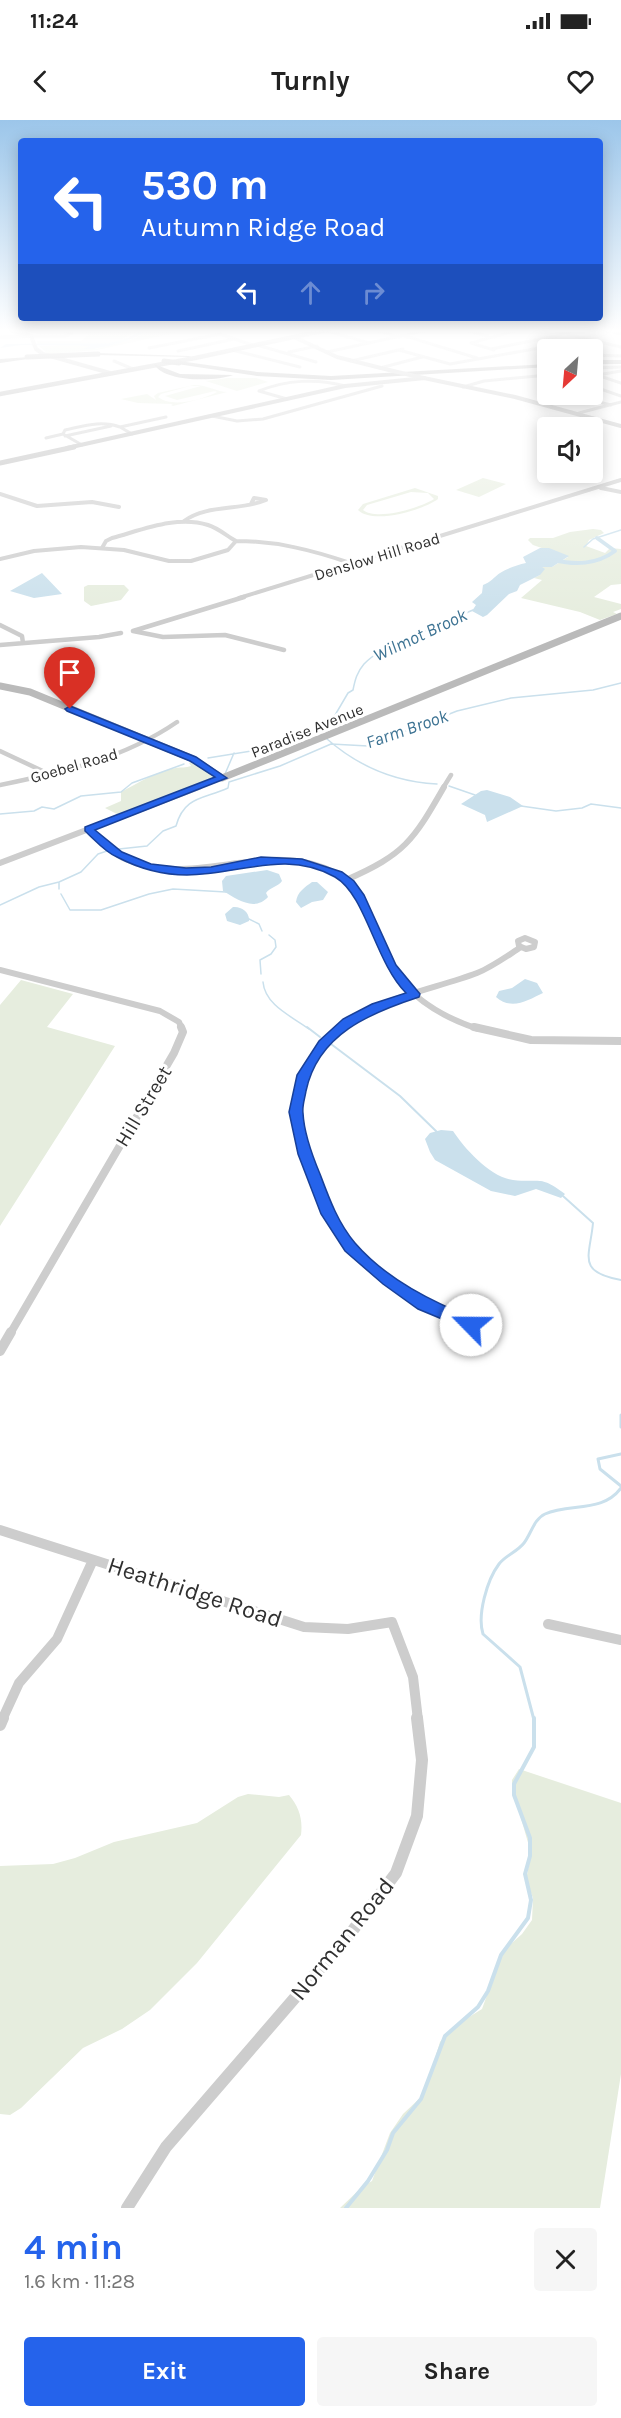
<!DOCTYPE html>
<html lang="en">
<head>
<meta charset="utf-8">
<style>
	:root { --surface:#fff; --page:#f6f6f6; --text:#222; --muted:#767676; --accent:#2563eb }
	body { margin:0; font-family:Karla,sans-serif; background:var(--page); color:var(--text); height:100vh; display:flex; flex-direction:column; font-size:22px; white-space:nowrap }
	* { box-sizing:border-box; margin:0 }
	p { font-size:20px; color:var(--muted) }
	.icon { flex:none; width:33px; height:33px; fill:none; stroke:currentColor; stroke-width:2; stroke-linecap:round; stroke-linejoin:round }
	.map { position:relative; height:2088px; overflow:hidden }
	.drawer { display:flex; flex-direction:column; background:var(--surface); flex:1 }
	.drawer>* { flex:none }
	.banner { position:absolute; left:18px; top:18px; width:585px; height:183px; border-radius:6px; box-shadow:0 3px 15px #0003; background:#2563eb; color:#fff; overflow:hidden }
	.needle { width:39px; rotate:206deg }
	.fabs { position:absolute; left:537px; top:219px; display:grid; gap:12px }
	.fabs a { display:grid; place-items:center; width:66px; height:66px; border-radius:6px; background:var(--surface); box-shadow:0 3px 15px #0003; font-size:30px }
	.pin { position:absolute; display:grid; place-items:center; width:51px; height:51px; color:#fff; margin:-62px -26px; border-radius:50% 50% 50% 0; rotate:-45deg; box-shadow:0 0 6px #0007 }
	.pin .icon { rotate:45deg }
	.me { position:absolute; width:66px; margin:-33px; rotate:293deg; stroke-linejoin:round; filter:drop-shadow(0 0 4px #0008) }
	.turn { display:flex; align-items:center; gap:21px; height:126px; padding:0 24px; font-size:27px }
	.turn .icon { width:78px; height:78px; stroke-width:2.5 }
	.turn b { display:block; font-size:42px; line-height:51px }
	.lanes { display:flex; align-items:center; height:57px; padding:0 24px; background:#0003; justify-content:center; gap:30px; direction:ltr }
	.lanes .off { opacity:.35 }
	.round { display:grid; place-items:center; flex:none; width:63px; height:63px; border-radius:6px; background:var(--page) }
	.head { display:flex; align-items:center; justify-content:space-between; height:102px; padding:0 24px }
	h1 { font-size:36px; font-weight:700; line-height:45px; color:var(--accent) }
	.cta { display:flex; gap:12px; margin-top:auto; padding:12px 24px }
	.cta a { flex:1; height:69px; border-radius:6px; background:var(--accent); color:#fff; font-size:24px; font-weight:700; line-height:69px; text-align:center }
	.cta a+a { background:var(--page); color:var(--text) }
	.status { display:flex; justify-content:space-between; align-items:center; height:42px; padding:0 30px; background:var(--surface); direction:ltr }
	.status svg { height:16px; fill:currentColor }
	header { display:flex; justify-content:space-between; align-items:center; height:78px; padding:0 24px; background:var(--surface); font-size:27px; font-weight:700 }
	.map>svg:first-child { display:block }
	.green { fill:#e6edde; fill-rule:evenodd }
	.water { fill:#cae0ec }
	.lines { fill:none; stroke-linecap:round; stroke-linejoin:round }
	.stream-far3 { stroke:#cae0ec; stroke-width:1.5 }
	.stream-far2 { stroke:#cae0ec; stroke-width:2 }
	.stream-far1 { stroke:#cae0ec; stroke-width:3 }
	.stream { stroke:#cae0ec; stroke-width:4 }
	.canal { stroke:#cae0ec; stroke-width:4 }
	.street-far6 { stroke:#cdcdcd; stroke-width:3 }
	.street-far5 { stroke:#cdcdcd; stroke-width:4 }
	.street-far4 { stroke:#cdcdcd; stroke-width:4.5 }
	.street-far3 { stroke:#cdcdcd; stroke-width:6 }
	.street-far2 { stroke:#cdcdcd; stroke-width:8 }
	.street-far1 { stroke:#cdcdcd; stroke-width:10 }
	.street { stroke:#cdcdcd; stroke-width:12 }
	.secondary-far2 { stroke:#bababa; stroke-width:4 }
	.secondary-far1 { stroke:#bababa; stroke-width:5 }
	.secondary { stroke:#bababa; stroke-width:7 }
	.primary { stroke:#a8a8a8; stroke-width:4.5 }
	.highway { fill:#979797; fill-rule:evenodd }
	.secondary-bridge { stroke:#bababa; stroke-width:4 }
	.highway-bridge { stroke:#979797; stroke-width:5 }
	.route { fill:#2563eb; stroke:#184099; stroke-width:1.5 }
	.labels { text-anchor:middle; stroke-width:6; stroke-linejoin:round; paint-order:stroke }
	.far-street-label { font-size:16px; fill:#303030; stroke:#fff }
	.far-water-label { font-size:18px; font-style:italic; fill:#3d7393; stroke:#fff }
	.street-label { font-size:20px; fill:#303030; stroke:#fff }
	.near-street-label { font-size:24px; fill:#303030; stroke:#fff }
</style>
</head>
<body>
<div class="status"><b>11:24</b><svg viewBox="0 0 49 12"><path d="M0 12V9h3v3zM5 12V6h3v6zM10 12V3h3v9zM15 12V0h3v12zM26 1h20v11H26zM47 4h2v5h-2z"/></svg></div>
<header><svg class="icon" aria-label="back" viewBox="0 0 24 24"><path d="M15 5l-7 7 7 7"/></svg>Turnly<svg class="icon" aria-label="heart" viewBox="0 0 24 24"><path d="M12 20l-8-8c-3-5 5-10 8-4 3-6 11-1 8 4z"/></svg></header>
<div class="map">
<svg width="621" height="2088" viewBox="0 0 621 2088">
	<rect width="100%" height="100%" fill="#fff"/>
	<!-- green -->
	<path class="green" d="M83 209H118L116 210C127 211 133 209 143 209L114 223 38 224 37 221H81L90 213 72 212Z
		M151 209H211L179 212 97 230 48 234 39 226H94L96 229 136 218Z
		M228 258H256L268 262 237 271 206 261Z
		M194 265C207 265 218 272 227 272L173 286 171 285 173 284 138 283 121 279 147 274 156 280 154 276 158 273ZM190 266H201L165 276 177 280 215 271 204 266 217 272C202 280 172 288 158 277L161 274Z
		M483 358 506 364 479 377 456 370Z
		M415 368 438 376V379C423 390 373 405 358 390L363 384ZM411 372 428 373 434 379C420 388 377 401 363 390L367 385Z
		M593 409 601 410 604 413 589 420 586 426 605 433 610 428 621 429V464L611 465 594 477 621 484V489L613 492 617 494 600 500 580 492 521 478 542 460 534 458 540 455 538 446 552 447 568 437 533 425 528 420 530 418H553L570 412Z
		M88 465H124L129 470 121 480 91 486 84 481V467Z
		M192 641 216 657 119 695 105 688 121 681V672C138 663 157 651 176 648 181 647 186 648 191 646L189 643Z
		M21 860 73 874 47 907 115 926 0 1106V885Z
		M519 1649 621 1683V1954L600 2088H340L363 2066 372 2061 390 2013 403 1994 420 1978 426 1967 440 1922 453 1907 482 1889 503 1831 522 1814 532 1800 533 1778 526 1760 531 1733 512 1667V1660Z
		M248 1674 279 1677 289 1675C299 1687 303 1699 301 1715L197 1843 150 1890 122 1909 83 1928 21 1988 10 1995 0 1994V1746L53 1744 75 1738 114 1722 197 1703 238 1677Z"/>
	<!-- water -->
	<path class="water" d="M143 209H151C130 221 108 229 83 229L91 226 21 225 0 228 6 224 109 223 128 218Z
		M540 428H549L569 436 552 447H542L545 449 540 455 520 465 517 471 509 474 487 495 483 497 472 491 476 485 472 482 482 473 483 465C491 462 494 457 500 453 508 448 517 445 526 443L523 437Z
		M42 453 62 474 34 478 10 471Z
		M487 670 510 677 523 686 487 702 485 695 461 684 481 671Z
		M267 750 279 754 282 761C278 767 270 767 266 773L268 777C254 792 237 779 223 771L222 761 226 756Z
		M312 762H317L328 772 323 780 312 782 301 788 296 782C297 772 305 767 312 762Z
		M233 787C241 786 250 792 249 801L240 805 227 801 225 794Z
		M525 859 537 863 543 873C528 880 512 891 496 877L499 871 512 868Z
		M441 1010 453 1011C465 1029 490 1057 513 1060 541 1063 540 1055 565 1074L561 1078 536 1069 515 1076 491 1071 435 1040 430 1032 425 1019 430 1013Z"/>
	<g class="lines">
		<!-- stream-far3 -->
		<path class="stream-far3" d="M584 427 593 419 621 410
			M331 602 348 573 353 570C355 560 357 552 364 544 382 525 429 508 455 502L454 498 473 490
			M327 619C358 646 396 662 437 664
			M208 638 277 627 329 604
			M225 654 234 633
			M449 666 475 675
			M521 686 556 691 582 688 591 684 621 688
			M0 694 34 691 42 687 54 689 81 676 121 672 132 663 184 644
			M119 729 147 726 163 711 176 706C184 676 204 679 228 668L229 662 280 646 331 624 368 626 457 591 511 578 593 570 621 563
			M59 762V769
			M61 774 70 790H101L149 774 173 769 226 772
			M0 785 39 767 59 762 81 752 98 734 107 731
			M247 798 259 804 262 811
			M261 854 260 840 271 834 276 827 275 820 269 815
			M263 862C265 885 291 896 309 909"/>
		<!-- stream-far2 -->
		<path class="stream-far2" d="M307 907 320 917
			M331 924 400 976 438 1013
			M563 1076 593 1103C590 1136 576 1152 621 1160"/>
		<!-- stream-far1 -->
		<path class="stream-far1" d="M621 1295V1307
			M621 1334 598 1339 600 1349 621 1366
			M534 1600 520 1547 483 1514C477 1495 487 1460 499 1444 506 1435 517 1432 524 1423 531 1414 534 1399 545 1394 570 1383 603 1393 621 1368"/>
		<!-- stream -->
		<path class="stream" d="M346 2088 368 2061 387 2030 393 2013 421 1979 445 1916 478 1887 488 1871 501 1835 528 1798 531 1780 525 1754 530 1736V1718L514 1675V1664L534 1627V1598"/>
		<!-- canal -->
		<path class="canal" d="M553 440C575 445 596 445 615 431L597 418"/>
		<!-- street-far6 -->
		<path class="street-far6" d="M372 209 399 217
			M461 209 488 216
			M597 209 621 214
			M324 210 369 223
			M567 214 621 227
			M405 216 477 238
			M0 217 65 216 72 213 58 209
			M257 225 316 242
			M149 228 220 214 255 226
			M491 229 556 216 577 209
			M232 230 300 247
			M399 230 450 244 545 227 562 230
			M494 230 471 223 522 209
			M178 231 234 219
			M289 232 317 226
			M327 232 433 209
			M592 235 621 236
			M114 241 133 249
			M351 241 403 229
			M380 248 422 237
			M592 248 621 247
			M592 256 621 251
			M600 256 621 263
			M592 266 621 276
			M463 267 484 261 548 255
			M567 274 611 285
			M287 279 259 271C286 260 317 258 345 266
			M579 293 621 282
			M212 296 237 301 263 299 382 266
			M63 314 65 310C84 306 101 300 120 307
			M132 314 120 307 166 297
			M65 316 111 306
			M46 318 63 314 82 325"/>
		<!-- street-far5 -->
		<path class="street-far5" d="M601 368 621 372
			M0 374 37 386 92 382 119 387
			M184 401C207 384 240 391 266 380L254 378 251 384
			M102 428 106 421 112 418C142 410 177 395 208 405 218 408 227 416 236 421
			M0 439 34 431 81 427 124 430 169 441H191L228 430 236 421C276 421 312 430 350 443
			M239 478 621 360"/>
		<!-- street-far4 -->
		<path class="street-far4" d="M0 505 22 516 23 523
			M133 511 244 477
			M133 511 163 517 225 515 284 530
			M0 525 99 517 121 513
			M0 631 49 654
			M0 665C63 652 123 639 177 602
			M195 668 222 658
			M443 668 451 655"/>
		<!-- street-far3 -->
		<path class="street-far3" d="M88 709C100 718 110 731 123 738 189 769 259 722 325 748 375 768 372 830 405 865 425 887 451 900 478 909
			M0 743 199 667
			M346 760C405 734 413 721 444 667
			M525 818 535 822 534 827 526 829 519 826 518 821Z
			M0 850 160 891 179 902 182 909
			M339 909C373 879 435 869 477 853 492 847 507 836 521 827"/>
		<!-- street-far2 -->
		<path class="street-far2" d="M341 907C285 959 291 998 317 1065 325 1087 335 1112 352 1129 373 1149 398 1171 425 1185 440 1192 456 1198 471 1205
			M474 907 531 920 621 921
			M10 1214 174 933 183 912 181 907"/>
		<!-- street-far1 -->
		<path class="street-far1" d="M0 1231 11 1212
			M0 1410 304 1507 348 1509 392 1502 413 1557 418 1600
			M548 1504 621 1520
			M2 1600 19 1563 57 1519 93 1440"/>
		<!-- street -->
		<path class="street" d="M0 1605 3 1598
			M127 2088 166 2027 350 1814 396 1753 417 1696 422 1640 417 1598"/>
		<!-- secondary-far2 -->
		<path class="secondary-far2" d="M8 209 31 216 36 229 43 234 110 253
			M294 217 337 237 389 250
			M419 257 515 277 621 306
			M67 328 345 266 425 258"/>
		<!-- secondary-far1 -->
		<path class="secondary-far1" d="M0 343 74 327"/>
		<!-- secondary -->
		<path class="secondary" d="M0 566 30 572 193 639 222 658 621 496"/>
		<!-- primary -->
		<path class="primary" d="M0 274 195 238 331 209"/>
		<!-- highway -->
		<path class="highway" d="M98 233 189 236 191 237 96 235Z
			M30 237 28 239 0 243V239Z
			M592 240H621V244H592Z
			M179 241 257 252 331 256 548 244V247L331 260 257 256 177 244Z
			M154 244 180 254 233 255C215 262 163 262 154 244Z"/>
		<!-- secondary-bridge -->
		<path class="secondary-bridge" d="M389 250 419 257"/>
		<!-- highway-bridge -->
		<path class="highway-bridge" d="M27 237 98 234
			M164 241 179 243"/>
	</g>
	<!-- sky -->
	<linearGradient id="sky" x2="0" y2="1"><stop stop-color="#9cc6ea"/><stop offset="0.42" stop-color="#fff"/><stop offset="1" stop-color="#fff" stop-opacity="0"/></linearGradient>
	<rect width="621" height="501" fill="url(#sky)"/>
	<!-- route -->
	<path class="route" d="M70 586 196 637 227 658 95 710 122 732 151 744 186 748 211 747 261 737 302 739 342 752 354 761 364 775 396 845 420 874 419 877C370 893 318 914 306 971 305 978 302 986 303 993 304 1013 312 1035 320 1054 329 1078 338 1103 355 1123 387 1160 433 1182 477 1200L479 1205 477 1209 471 1211 466 1209 418 1189 383 1164 345 1131 321 1094 298 1034 289 992 297 955 319 921 343 899 372 884 406 873C375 842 366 775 335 757 285 729 239 755 187 755 163 755 138 748 117 737 105 732 95 720 85 711V707L215 657 190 641 67 591 65 589Z"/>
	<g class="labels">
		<!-- far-street labels -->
		<g class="far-street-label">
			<text transform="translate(377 436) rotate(-17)" y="6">Denslow Hill Road</text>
			<text transform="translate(307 610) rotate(-22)" y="6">Paradise Avenue</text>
			<text transform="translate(74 645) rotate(-16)" y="6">Goebel Road</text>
		</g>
		<!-- far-water labels -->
		<g class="far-water-label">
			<text transform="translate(420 515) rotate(-25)" y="6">Wilmot Brook</text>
			<text transform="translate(407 609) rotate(-19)" y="6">Farm Brook</text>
		</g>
		<!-- street labels -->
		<g class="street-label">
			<text transform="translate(143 986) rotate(-59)" y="7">Hill Street</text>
		</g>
		<!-- near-street labels -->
		<g class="near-street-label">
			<text transform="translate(195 1472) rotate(18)" y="8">Heathridge Road</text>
			<text transform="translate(342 1819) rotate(-51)" y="8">Norman Road</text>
		</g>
	</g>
</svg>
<div class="fabs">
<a><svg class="needle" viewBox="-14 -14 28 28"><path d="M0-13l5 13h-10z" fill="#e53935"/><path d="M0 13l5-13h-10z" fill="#767676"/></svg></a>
<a><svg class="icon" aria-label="sound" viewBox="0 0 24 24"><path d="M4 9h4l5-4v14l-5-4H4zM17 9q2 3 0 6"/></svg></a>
</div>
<div class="pin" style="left:70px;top:589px;background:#d93025"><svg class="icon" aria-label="arrive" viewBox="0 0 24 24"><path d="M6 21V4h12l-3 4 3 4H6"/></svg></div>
<svg class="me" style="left:471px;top:1205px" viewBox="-20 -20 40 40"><circle r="19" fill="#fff"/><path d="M0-13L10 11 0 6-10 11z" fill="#2563eb"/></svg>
<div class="banner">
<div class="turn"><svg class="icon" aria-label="left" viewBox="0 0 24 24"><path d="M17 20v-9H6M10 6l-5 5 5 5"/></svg><div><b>530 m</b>Autumn Ridge Road</div></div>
<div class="lanes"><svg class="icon" aria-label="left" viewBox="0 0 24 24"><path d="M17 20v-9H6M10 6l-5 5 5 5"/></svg><svg class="icon off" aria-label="ahead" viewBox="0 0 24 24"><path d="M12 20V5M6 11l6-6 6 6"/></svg><svg class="icon off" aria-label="right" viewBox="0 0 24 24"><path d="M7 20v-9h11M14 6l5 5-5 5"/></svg></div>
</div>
</div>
<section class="drawer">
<div class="head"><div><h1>4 min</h1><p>1.6 km · 11:28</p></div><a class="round"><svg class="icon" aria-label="close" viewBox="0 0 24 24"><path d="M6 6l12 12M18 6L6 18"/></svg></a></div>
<div class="cta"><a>Exit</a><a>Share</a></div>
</section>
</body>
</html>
